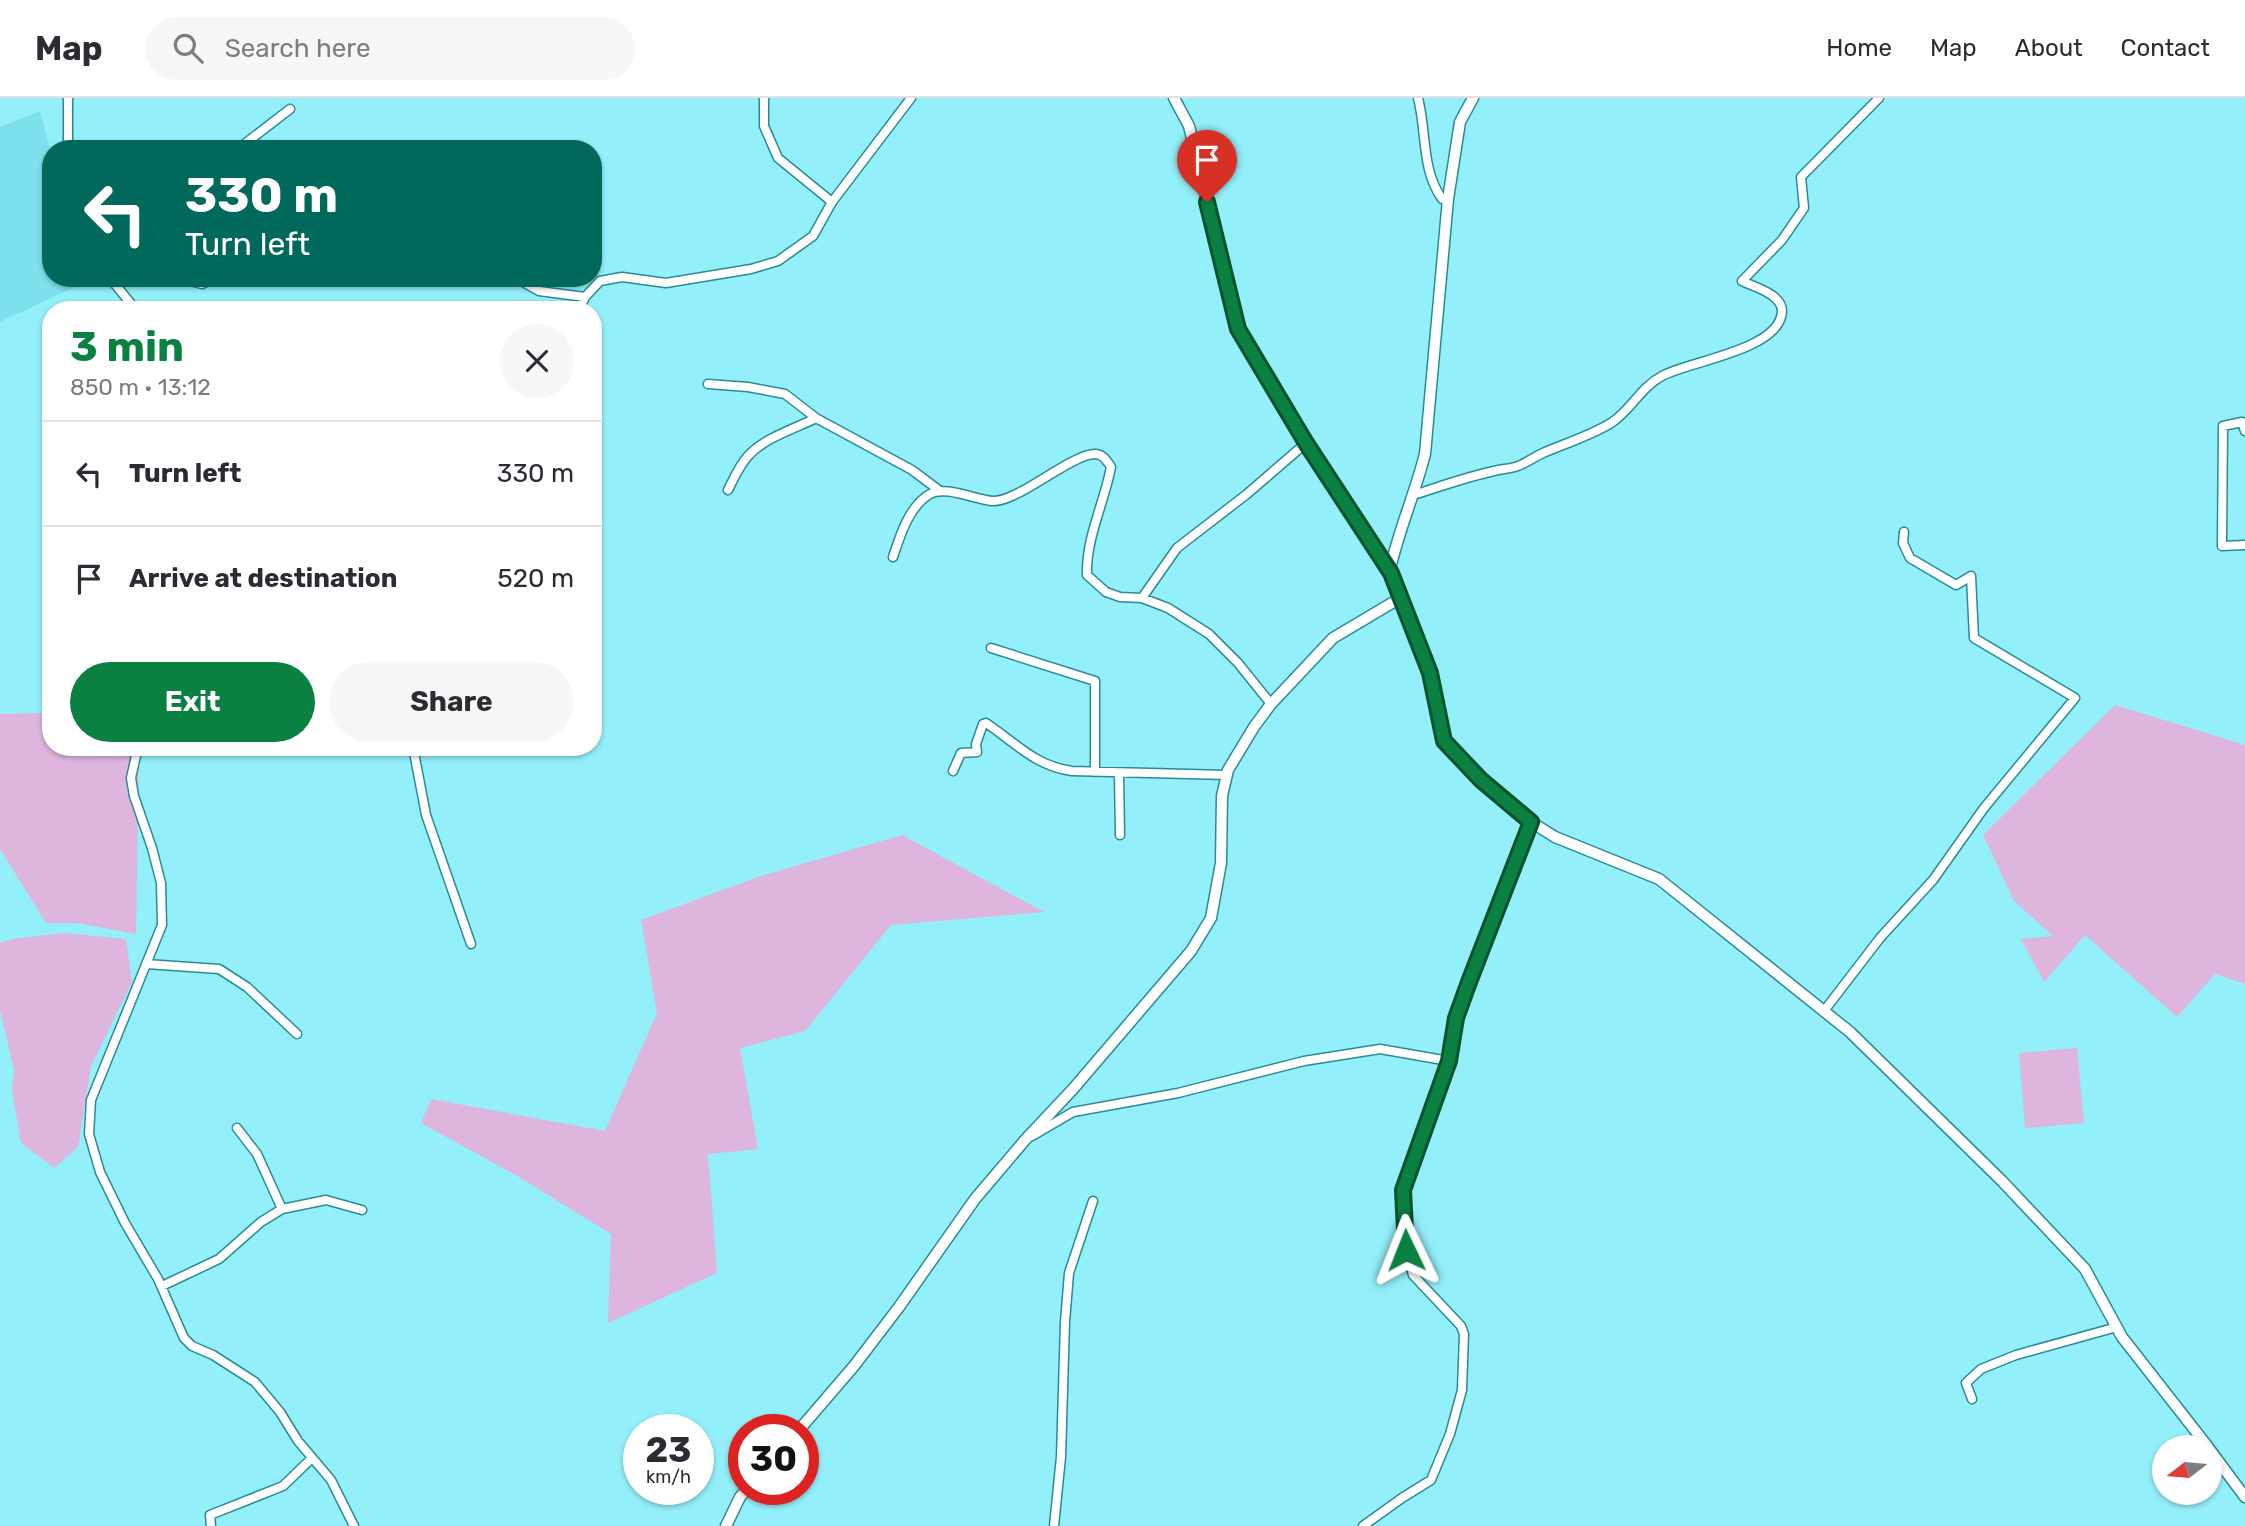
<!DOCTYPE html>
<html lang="en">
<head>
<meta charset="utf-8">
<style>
	:root { --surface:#fff; --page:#f7f7f7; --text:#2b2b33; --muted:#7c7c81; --line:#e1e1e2; --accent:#0b8043 }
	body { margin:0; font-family:Rubik,sans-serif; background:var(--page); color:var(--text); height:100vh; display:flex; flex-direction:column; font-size:26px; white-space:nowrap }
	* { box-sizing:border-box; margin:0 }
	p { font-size:23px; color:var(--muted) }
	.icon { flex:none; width:38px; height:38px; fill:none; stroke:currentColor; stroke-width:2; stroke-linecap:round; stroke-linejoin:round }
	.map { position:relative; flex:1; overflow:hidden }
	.drawer { position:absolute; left:42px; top:203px; width:560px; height:455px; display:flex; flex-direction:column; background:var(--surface); border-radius:28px; box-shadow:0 2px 5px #0004 }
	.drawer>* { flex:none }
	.banner { position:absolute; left:42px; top:42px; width:560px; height:147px; border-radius:28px; box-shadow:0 2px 5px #0004; background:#00695c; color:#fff; overflow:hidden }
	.needle { width:46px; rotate:254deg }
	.controls { position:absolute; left:2152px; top:1337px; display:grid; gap:14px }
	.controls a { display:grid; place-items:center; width:70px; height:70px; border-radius:50%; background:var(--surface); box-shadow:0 2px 5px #0004; font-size:35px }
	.speed { position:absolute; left:623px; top:1316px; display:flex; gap:14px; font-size:35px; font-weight:700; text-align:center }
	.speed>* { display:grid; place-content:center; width:91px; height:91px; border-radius:50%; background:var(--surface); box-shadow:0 2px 5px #0004; line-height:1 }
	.speed small { font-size:18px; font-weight:400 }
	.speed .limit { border:10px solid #d22; background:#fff; color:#111 }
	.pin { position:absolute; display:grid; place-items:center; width:60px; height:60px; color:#fff; margin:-72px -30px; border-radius:50% 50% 50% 0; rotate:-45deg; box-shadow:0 0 7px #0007 }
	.pin .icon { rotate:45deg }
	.me { position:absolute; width:77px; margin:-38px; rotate:358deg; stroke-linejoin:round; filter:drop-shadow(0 0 5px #0008) }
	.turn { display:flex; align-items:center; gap:24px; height:147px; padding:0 28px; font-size:32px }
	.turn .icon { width:91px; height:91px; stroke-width:2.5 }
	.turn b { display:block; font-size:49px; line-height:60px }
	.round { display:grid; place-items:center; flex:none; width:74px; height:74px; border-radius:37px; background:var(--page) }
	.head { display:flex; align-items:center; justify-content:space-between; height:119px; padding:0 28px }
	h1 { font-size:42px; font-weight:700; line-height:52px; color:var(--accent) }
	.action { display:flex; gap:14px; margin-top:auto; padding:14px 28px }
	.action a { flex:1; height:80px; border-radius:42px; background:var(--accent); color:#fff; font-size:28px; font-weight:700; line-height:80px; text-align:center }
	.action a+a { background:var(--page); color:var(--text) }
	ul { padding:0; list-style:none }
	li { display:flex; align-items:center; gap:21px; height:105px; padding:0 28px; border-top:2px solid var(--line) }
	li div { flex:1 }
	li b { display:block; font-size:26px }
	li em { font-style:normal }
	header { display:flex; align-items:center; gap:42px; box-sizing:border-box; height:98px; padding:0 35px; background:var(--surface); border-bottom:2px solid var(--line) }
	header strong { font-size:33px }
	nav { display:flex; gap:38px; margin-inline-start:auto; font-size:24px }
	.search { width:490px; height:63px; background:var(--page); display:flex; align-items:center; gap:18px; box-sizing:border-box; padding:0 24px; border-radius:38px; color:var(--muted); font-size:26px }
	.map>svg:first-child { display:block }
	.built { fill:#7ce0ed }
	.green { fill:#ddb5dd }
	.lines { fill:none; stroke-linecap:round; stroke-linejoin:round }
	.minor-casing { stroke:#298b96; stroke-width:11 }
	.tertiary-casing { stroke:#298b96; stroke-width:13 }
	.minor { stroke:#fff; stroke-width:8 }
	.tertiary { stroke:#fff; stroke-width:10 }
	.route-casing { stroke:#07532c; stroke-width:18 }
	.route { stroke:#0b8043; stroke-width:12 }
</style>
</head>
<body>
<header>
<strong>Map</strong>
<div class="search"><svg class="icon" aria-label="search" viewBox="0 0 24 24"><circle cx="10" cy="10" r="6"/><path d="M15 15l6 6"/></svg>Search here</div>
<nav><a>Home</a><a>Map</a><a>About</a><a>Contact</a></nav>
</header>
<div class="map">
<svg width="2245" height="1428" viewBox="0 0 2245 1428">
	<rect width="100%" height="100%" fill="#93effa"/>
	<!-- built -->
	<path class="built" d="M40 13 51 56V180H80L81 186 0 224V29Z"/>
	<!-- green -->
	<path class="green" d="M2115 607 2245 647V886L2215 876 2177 919 2085 837 2044 884 2021 841 2053 838 2014 803 1983 737Z
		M51 615V649H139L136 836 77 825H46L0 751V616Z
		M902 737 1044 814 891 827 805 933 740 950 758 1051 708 1056 717 1175 608 1225 611 1136 519 1079 421 1025 431 1001 605 1033 657 915 641 822 761 778Z
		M64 835 126 841 132 884 91 968 78 1049 54 1070 21 1045 12 992 14 972 0 912V845L13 841Z
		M2077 950 2084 1025 2025 1030 2019 955Z"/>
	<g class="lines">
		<defs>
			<path id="minor" d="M68 0V51
				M764 0V28L778 60 832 104
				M1418 0C1427 35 1421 71 1442 101H1448
				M238 51 290 11
				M110 180 136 212
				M178 180 202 186 214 180
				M516 180 539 193 585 199
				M579 212 585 199 600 183 622 179 666 185 751 171 778 163 813 138 832 104 911 0
				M708 286 748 289 785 296 816 320 912 372 940 393
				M2245 333 2242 324 2223 328 2222 448 2245 447
				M728 392C734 380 739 368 748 358 764 340 794 331 816 320
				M1413 397C1439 389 1466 379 1494 373 1501 371 1508 371 1515 369 1525 366 1534 359 1543 355 1566 345 1590 338 1611 325 1630 313 1641 289 1662 278 1689 263 1781 252 1782 213 1782 196 1754 189 1742 183L1782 142 1804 110 1801 79 1879 0
				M893 459C900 438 909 408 930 396 945 387 976 402 993 403 999 403 1008 400 1014 397 1034 389 1076 356 1095 356 1103 356 1107 363 1111 369 1104 406 1086 439 1087 477L1106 494 1120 499 1142 500 1168 510 1209 536 1238 565 1271 606
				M1142 500 1177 450 1247 396 1306 345
				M991 550 1095 583V674
				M138 649 131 680 134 698 152 750 161 785 162 827 91 1002 89 1036 100 1074 125 1125 158 1181 184 1240 192 1248 213 1257 255 1284 280 1314 298 1343 331 1382 354 1428
				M413 649 426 717 471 846
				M953 673 961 655 977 654 976 646 983 626 986 625C1016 645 1035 668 1072 673L1227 677
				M1119 675 1120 737
				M146 866 219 871 247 889 297 936
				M1824 913 1880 840 1933 782 1984 710 2075 600 1974 540 1971 478 1956 487 1910 460 1903 445 1904 434
				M237 1030 257 1056 282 1111
				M1032 1038 1073 1014 1178 995 1304 963 1380 951 1449 963
				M162 1188 219 1161 261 1124 282 1111 326 1102 362 1112
				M1972 1301 1966 1285 1981 1271 2016 1257 2117 1229
				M211 1428 210 1417 283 1388 312 1360
				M1054 1428 1061 1359 1065 1224 1069 1175 1093 1103
				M1363 1428 1402 1400 1431 1382 1450 1336 1462 1292 1464 1236 1461 1228 1413 1177 1406 1152 1403 1092 1449 963 1456 920 1475 865 1531 724"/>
			<path id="tertiary" d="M1174 0 1189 28 1238 231 1306 345 1390 471 1430 575 1444 643 1481 682 1531 724 1555 739 1659 781 1850 934 2002 1083 2085 1171 2122 1239 2208 1349
				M1390 471C1399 432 1415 395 1425 356L1448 101 1460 24 1473 0
				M799 1332 854 1268 899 1209 975 1101 1025 1042 1073 991 1191 853 1211 820 1221 765 1222 698 1228 672 1254 629 1271 606 1333 540 1402 499
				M2210 1352 2245 1399
				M726 1428 740 1399 747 1391"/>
		</defs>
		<!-- minor casing -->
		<use href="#minor" class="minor-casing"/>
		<!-- tertiary casing -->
		<use href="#tertiary" class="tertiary-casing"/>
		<!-- minor -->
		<use href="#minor" class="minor"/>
		<!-- tertiary -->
		<use href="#tertiary" class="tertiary"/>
	</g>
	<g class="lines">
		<defs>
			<path id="route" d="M1207 104 1238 231 1306 345 1391 475 1430 575 1444 643 1481 682 1531 724 1469 884 1456 920 1449 963 1403 1092 1406 1152"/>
		</defs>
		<!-- route casing -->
		<use href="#route" class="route-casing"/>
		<!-- route -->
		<use href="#route" class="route"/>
	</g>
</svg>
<div class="controls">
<a><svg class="needle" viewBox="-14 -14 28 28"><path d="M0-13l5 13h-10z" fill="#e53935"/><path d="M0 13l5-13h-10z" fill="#7c7c81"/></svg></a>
</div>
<div class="speed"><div>23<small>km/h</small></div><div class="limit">30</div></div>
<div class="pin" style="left:1207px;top:104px;background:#d93025"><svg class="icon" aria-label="arrive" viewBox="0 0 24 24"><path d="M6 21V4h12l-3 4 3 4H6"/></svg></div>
<svg class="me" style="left:1406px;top:1152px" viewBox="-20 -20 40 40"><path d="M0-17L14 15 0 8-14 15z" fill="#0b8043" stroke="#fff" stroke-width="4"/></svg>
<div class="banner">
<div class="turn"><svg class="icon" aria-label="left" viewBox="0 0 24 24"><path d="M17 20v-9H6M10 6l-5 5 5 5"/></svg><div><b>330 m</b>Turn left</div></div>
</div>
<section class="drawer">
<div class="head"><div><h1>3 min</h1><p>850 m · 13:12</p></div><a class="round"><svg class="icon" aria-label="close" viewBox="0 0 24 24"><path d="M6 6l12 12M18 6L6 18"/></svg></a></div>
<ul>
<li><svg class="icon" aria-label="left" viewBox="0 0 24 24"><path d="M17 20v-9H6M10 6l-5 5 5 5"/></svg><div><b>Turn left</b></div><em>330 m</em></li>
<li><svg class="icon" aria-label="arrive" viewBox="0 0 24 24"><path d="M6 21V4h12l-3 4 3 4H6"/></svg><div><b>Arrive at destination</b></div><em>520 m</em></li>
</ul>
<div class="action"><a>Exit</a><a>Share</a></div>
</section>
</div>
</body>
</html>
